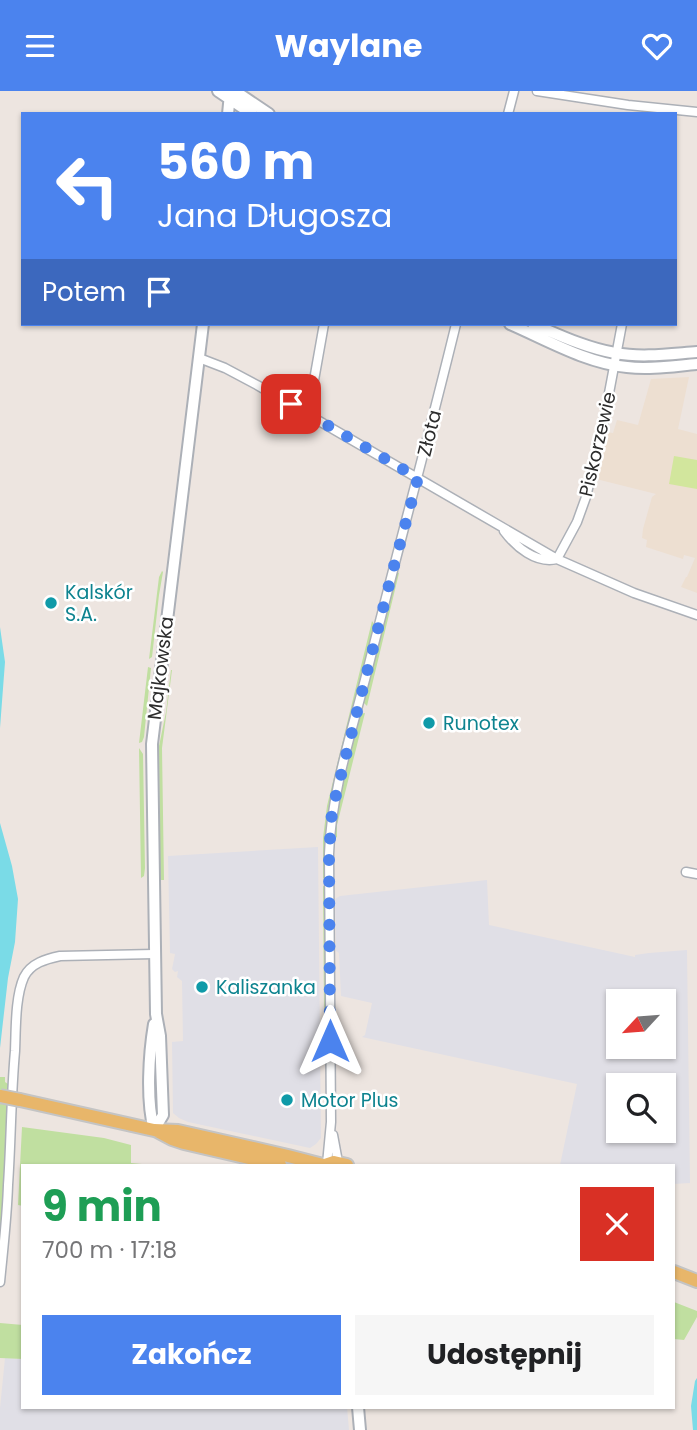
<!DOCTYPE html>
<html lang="pl">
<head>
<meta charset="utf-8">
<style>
	:root { --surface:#fff; --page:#f6f6f6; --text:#202124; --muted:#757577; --accent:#4b83ee }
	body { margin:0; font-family:Poppins,sans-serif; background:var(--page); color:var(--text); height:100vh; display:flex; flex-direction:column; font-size:26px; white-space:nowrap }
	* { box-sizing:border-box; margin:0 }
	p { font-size:23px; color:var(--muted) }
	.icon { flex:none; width:38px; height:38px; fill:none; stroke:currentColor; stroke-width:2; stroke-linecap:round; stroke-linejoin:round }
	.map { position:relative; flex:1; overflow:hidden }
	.side { position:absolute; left:21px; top:1073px; width:654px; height:245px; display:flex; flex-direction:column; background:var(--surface); border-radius:0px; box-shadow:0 2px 5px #0004 }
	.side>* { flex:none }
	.banner { position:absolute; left:21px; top:21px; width:656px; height:214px; border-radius:0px; box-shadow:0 2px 5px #0004; background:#4b83ee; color:#fff; overflow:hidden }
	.needle { width:46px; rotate:244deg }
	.fabs { position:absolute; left:606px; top:898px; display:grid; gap:14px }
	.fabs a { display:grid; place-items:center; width:70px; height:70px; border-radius:0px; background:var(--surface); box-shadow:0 2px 5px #0004; font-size:35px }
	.pin { position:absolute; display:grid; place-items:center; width:60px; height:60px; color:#fff; margin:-30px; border-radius:14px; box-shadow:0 4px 10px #0006 }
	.me { position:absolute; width:77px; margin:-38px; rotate:0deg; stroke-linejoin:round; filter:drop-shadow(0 0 5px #0008) }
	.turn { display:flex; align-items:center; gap:24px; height:147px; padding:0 21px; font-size:32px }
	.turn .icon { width:91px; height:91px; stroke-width:2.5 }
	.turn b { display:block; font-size:49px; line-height:60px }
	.then { display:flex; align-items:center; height:66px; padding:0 21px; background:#0003; gap:14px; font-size:26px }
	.round { display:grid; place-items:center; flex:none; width:74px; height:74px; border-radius:0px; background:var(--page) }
	.headline { display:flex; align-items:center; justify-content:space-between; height:119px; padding:0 21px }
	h1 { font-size:42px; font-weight:700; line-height:52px; color:#1e9e55 }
	.primary-button { display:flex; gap:14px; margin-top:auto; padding:14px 21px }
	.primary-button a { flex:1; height:80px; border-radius:0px; background:var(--accent); color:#fff; font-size:28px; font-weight:700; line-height:80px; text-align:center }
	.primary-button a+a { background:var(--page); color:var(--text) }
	header { display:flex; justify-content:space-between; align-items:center; height:91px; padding:0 21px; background:var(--accent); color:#fff; font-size:32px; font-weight:700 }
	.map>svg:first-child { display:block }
	.industrial { fill:#e0dfe6; fill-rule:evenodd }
	.education { fill:#eddfd1 }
	.green { fill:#c0dfa0 }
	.pitch { fill:#d2e69d }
	.water { fill:#7adbe7 }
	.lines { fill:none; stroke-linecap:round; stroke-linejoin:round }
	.street-casing { stroke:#acb0b7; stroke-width:11 }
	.secondary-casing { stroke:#acb0b7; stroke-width:14 }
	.primary-casing { stroke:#c4c4c4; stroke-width:16 }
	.street { stroke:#fff; stroke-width:8 }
	.secondary { stroke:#fff; stroke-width:10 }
	.primary { stroke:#e8b66a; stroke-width:12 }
	.primary-bridge-casing { stroke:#c4c4c4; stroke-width:16; stroke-linecap:butt }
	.primary-bridge { stroke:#e8b66a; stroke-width:12 }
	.route { stroke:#4b83ee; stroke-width:12; stroke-dasharray:0 21.6 }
	.culture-dot { fill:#0f9aa8; stroke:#fff; stroke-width:2.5 }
	.labels { text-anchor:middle; stroke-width:5; stroke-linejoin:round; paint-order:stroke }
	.street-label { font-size:19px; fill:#2c2c2c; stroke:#fff }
	.culture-label { font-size:19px; fill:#0d838f; stroke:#fff; text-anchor:start }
</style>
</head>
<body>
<header><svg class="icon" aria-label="menu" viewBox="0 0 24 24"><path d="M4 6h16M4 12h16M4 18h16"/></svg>Waylane<svg class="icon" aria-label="heart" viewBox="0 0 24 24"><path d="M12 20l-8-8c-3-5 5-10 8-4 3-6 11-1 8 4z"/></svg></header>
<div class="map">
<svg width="697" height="1339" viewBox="0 0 697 1339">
	<rect width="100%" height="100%" fill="#ede5e0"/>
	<!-- industrial -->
	<path class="industrial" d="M318 756 321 1047 316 1053 310 1057 188 1031 179 1027 173 1022 172 951 183 950 182 890 177 886 178 880 175 881 172 878 175 863 170 862 168 765Z
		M487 789 489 834 635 866V864L649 862 687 859 690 1092 674 1093V1074H560L577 993 362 946 365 944 372 912 341 905 339 862 336 860 335 808 340 805ZM618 910H663V956H618ZM618 994H663V1040H618Z
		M5 1267 23 1268V1316H347L349 1339H0V1317Z"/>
	<!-- education -->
	<path class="education" d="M689 286 678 338 697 343V502L681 496 686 486H687L695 467 684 464 683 468 646 456 647 449 642 447 643 438 652 406 656 403 596 388 607 341 613 342 617 329 638 334 651 288Z"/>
	<!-- green -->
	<path class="green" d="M162 480 163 481 159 504 152 566 149 568 159 486Z
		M397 481 399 482 367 615 363 611Z
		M372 530 374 533 330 717 325 751 326 784 323 788V747L327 715Z
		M148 576 151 577 144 646 142 651 139 652Z
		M171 579H172L162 657 164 789H160L159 655 166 621Z
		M365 622 337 734V747L334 743V736L340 706 360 623Z
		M139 657 143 663 145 777 144 785 141 787Z
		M323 795 326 796V912L324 920Z
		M0 986H5V991L8 993 6 1008 8 1028 0 1158Z
		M22 1036 104 1047 131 1054V1072L153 1074H23V1115L18 1114Z
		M674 1211 697 1220V1226L684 1249 674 1248Z
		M0 1232 23 1234V1268L0 1267Z"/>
	<!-- pitch -->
	<path class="pitch" d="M674 365 697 369V398L669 393Z"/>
	<!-- water -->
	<path class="water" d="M0 536 5 571 0 637Z
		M0 732 12 775 18 808 15 851 8 887 0 957Z
		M697 1287V1339H693L691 1315 695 1290Z"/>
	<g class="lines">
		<defs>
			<path id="street" d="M537 0 628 14 697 21
				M508 23 514 0
				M199 267 225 277 257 294 557 468 634 502 697 524
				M308 323 324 233
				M504 440C516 456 536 473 557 468
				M557 468 577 431 586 406 603 334 622 233
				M686 781 697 783
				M333 1044 338 1071
				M327 1073 331 1031 329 763C331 701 353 637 368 577 397 462 428 348 456 233
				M0 1191C3 1159 7 1127 8 1094 11 1050 11 1005 15 960 16 938 15 906 24 886 31 872 46 868 60 865L154 863"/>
			<path id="secondary" d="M218 0 252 23
				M235 0 269 23
				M228 23 230 3
				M510 233C547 249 586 272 627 276 650 279 674 275 697 273
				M533 233C559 244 586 257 615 262 642 267 670 263 697 261
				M154 1039 163 1024 160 945 156 923 152 653 203 233
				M154 1039C146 1009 149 963 154 933
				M358 1316 360 1339"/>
			<path id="primary" d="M20 1009 154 1039 178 1040 288 1065 323 1074
				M157 1040 172 1048 184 1052 280 1074
				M325 1074 334 1071 347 1074
				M674 1181 697 1190"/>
		</defs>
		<!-- street casing -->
		<use href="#street" class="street-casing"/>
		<!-- secondary casing -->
		<use href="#secondary" class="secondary-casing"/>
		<!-- primary casing -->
		<use href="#primary" class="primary-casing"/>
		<!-- street -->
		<use href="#street" class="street"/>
		<!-- secondary -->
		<use href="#secondary" class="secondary"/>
		<!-- primary -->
		<use href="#primary" class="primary"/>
		<defs>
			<path id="primary-bridge" d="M0 1005 20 1009"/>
		</defs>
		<!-- primary-bridge casing -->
		<use href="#primary-bridge" class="primary-bridge-casing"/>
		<!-- primary-bridge -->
		<use href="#primary-bridge" class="primary-bridge"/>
	</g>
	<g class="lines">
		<!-- route -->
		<path class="route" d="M291 313 418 387 391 486 332 720 329 763 330 950"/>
	</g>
	<!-- markers -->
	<g class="culture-dot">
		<circle cx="51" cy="512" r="7"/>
		<circle cx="429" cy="632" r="7"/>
		<circle cx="202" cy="896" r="7"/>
		<circle cx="287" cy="1009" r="7"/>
	</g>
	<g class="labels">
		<!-- street labels -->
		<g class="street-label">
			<text transform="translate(429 342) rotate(-76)" y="7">Złota</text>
			<text transform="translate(597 353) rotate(-77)" y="7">Piskorzewie</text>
			<text transform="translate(160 577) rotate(-83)" y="7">Majkowska</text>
		</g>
		<!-- culture labels -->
		<g class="culture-label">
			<text x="65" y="508">Kalskór<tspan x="65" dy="22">S.A.</tspan></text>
			<text x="443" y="639">Runotex</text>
			<text x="216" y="903">Kaliszanka</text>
			<text x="301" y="1016">Motor Plus</text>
		</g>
	</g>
</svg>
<div class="fabs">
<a><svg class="needle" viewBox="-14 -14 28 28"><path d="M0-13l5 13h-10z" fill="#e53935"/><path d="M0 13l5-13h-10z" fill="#757577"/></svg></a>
<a><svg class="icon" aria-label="search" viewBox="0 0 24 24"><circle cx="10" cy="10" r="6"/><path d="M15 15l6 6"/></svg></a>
</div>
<div class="pin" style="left:291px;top:313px;background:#d93025"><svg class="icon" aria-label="arrive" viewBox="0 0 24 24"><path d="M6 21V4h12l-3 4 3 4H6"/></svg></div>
<svg class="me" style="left:330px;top:950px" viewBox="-20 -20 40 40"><path d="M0-17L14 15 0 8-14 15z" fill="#4b83ee" stroke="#fff" stroke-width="4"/></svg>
<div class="banner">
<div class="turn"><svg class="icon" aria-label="left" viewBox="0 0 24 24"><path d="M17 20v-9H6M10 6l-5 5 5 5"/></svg><div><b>560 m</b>Jana Długosza</div></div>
<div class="then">Potem<svg class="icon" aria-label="arrive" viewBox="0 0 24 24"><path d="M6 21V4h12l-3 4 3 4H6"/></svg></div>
</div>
<section class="side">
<div class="headline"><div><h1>9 min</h1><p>700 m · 17:18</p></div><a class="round" style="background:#d93025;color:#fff"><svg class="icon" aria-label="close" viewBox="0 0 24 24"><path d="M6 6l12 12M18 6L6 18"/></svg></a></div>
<div class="primary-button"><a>Zakończ</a><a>Udostępnij</a></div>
</section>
</div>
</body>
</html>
